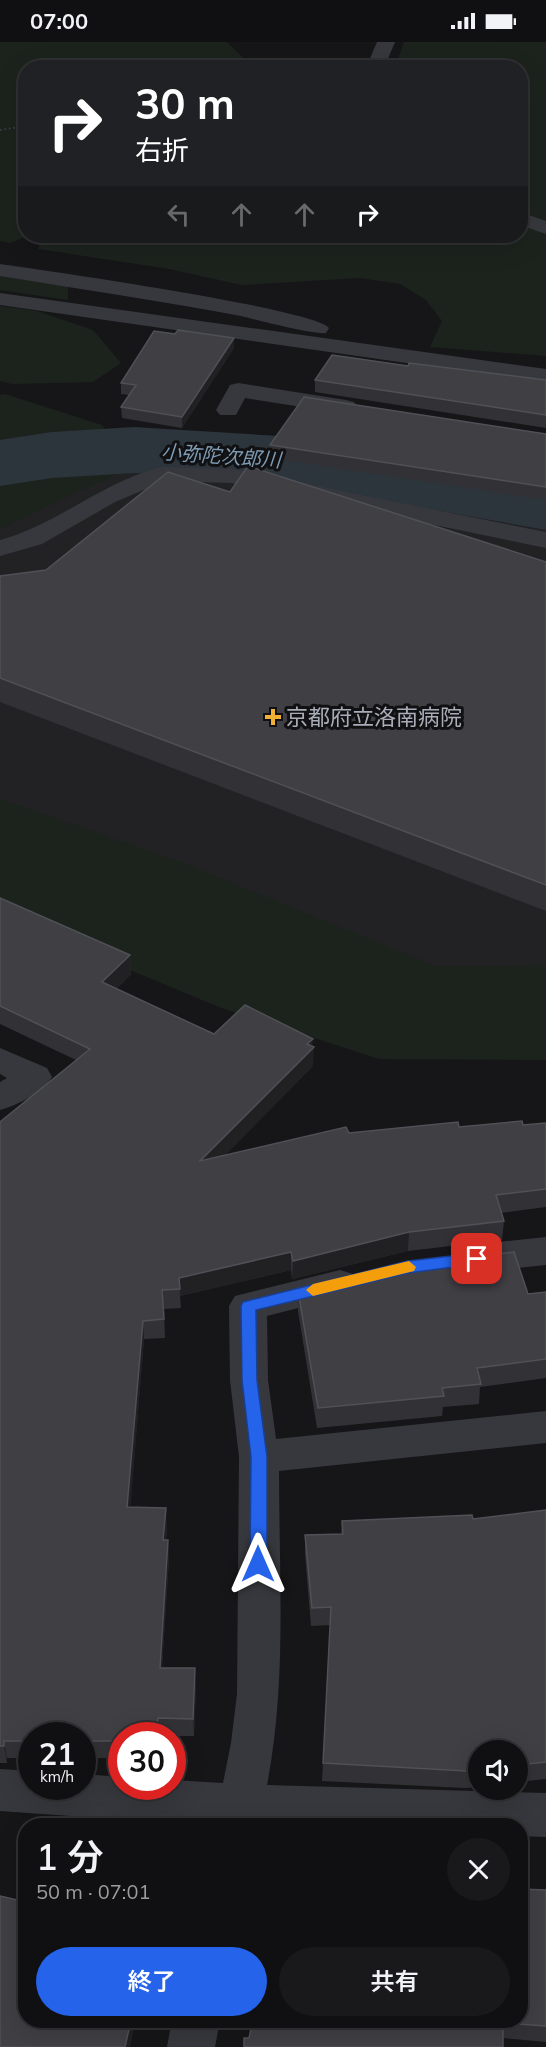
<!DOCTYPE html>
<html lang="ja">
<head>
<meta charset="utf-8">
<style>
	:root { --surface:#101012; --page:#19191b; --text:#f1f3f6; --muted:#9c9d9f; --line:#303032; --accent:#2563eb }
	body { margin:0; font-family:Mulish,"Noto Sans JP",sans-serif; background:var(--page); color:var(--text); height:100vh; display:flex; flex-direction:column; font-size:22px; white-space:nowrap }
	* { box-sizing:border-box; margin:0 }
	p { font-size:20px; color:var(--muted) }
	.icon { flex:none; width:33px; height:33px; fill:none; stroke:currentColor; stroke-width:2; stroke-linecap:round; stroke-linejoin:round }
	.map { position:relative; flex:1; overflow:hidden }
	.sheet { position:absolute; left:18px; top:1776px; width:510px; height:210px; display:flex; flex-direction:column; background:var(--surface); border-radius:24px; box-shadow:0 6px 24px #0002,0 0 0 2px var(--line) }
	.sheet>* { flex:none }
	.guide { position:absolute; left:18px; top:18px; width:510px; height:183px; border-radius:24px; box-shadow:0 6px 24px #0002,0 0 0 2px var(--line); background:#202124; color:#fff; overflow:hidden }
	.fabs { position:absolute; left:468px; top:1698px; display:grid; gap:12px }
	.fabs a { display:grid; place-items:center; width:60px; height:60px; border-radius:50%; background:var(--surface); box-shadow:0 6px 24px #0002,0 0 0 2px var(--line); font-size:30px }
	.speed { position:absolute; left:18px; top:1680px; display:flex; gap:12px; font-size:30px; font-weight:700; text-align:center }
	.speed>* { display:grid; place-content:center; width:78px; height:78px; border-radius:50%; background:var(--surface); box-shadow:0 6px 24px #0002,0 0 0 2px var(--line); line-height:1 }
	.speed small { font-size:15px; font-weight:400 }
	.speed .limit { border:9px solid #d22; background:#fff; color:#111 }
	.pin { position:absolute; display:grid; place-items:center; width:51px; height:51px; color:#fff; margin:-26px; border-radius:12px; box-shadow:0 3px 9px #0006 }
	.me { position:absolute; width:66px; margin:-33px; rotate:0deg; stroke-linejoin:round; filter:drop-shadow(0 0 4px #0008) }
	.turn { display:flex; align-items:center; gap:21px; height:126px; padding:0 18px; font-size:27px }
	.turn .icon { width:78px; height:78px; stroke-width:2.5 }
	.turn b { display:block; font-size:42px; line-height:51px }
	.lanes { display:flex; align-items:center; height:57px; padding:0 18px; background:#0003; justify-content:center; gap:30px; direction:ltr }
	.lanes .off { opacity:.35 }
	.round { display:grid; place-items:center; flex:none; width:63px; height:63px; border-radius:32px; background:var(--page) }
	.head { display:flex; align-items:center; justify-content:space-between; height:102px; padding:0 18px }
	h1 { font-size:36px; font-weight:600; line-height:45px }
	.cta { display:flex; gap:12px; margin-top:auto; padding:12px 18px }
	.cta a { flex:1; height:69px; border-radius:36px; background:var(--accent); color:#fff; font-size:24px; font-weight:600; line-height:69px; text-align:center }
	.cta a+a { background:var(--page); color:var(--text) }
	.status { display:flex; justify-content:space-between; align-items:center; height:42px; padding:0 30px; background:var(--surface); direction:ltr }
	.status svg { height:16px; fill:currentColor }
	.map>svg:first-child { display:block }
	.built { fill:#222225 }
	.green { fill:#1c231d }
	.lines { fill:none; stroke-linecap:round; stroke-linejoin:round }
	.river { fill:#2c353c; fill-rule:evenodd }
	.path { stroke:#3d3f44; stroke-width:2; stroke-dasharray:1.5 3; stroke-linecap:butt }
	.minor { fill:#37383d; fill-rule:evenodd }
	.wall { fill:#323236 }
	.shaded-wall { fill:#212124 }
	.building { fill:#3f3f44; stroke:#4f5156; stroke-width:1.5 }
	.route { fill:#2563eb; stroke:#184099; stroke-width:1.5 }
	.slow { fill:#f59e0b }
	.poi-dot { fill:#f2b134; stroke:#111113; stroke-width:2 }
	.labels { text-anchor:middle; stroke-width:6; stroke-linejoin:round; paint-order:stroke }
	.far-water-label { font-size:20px; font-style:italic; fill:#7f9bb3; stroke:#111113 }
	.poi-label { font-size:22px; fill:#a8adb8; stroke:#111113; text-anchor:start }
</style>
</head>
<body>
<div class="status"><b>07:00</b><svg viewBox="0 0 49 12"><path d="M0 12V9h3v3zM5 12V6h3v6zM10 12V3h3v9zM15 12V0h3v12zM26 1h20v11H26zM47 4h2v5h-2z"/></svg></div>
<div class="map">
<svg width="546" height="2005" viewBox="0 0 546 2005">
	<rect width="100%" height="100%" fill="#161618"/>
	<!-- built -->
	<path class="built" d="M134 423 214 424 546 488V994L0 863V480Z"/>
	<!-- green -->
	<path class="green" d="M0 0H227L251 24 319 16 330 25 26 26V194H28L10 201 0 199Z
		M404 0H546V314L430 305 442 279 426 258 400 242 360 236 242 243 169 227 38 207 43 194H520L521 106 530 103 521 96 520 26H395Z
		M0 231 68 243V258L0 248Z
		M0 264 37 269 93 288 121 321 93 340 12 342 0 339Z
		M5 352 102 383 128 427 0 487V353Z
		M0 757 171 816 436 924 546 923V1018L379 1017 219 965 0 874Z"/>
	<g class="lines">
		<!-- river -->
		<path class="river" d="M134 385 279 394 546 440V488L279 440 134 431 52 436 0 444V398L52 390Z"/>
		<!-- path -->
		<path class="path" d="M0 88 26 84"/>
		<!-- minor -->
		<path class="minor" d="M377 0H395L384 26H366Z
			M520 170 546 179V192L520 183Z
			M0 222C42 228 316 267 329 286L326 291C315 293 257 278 241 274 161 259 80 247 0 234Z
			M0 251 546 327V341L0 263Z
			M238 341 346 358 354 360 358 365 354 370 346 372 245 356 236 373H220L216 368 230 343Z
			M162 425 231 427 546 490V506L231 441 165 439 115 460 42 502 0 514V498C57 483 103 439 162 425Z
			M0 1006 47 1026 52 1035C42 1051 18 1063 0 1068V1040L7 1036 0 1032Z
			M546 1195V1223L470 1231 457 1227 452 1217 457 1207 470 1203Z
			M340 1228 353 1232 358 1242 353 1252 267 1274 268 1338 276 1397 546 1369V1401L279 1429C279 1534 287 1640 267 1743L546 1751V1795L520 1794V1784H212L0 1769V1727L32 1729V1744H82V1732L122 1735V1744H172V1738L223 1741 231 1701 237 1652 239 1415 230 1338 229 1264 235 1254Z
			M172 1978H220L215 2005H167Z"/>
	</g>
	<!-- wall -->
	<path class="wall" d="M234 306 182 386 122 376 121 365 129 353 121 352V341Z
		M408 324 546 338V386L315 350V338Z
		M546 392V458L270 416V403Z
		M230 450 546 520V869L0 660V534L46 528Z
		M0 856 130 913 131 932 116 947 214 992 312 1005 313 1024 225 1113 349 1091 459 1085 523 1083 546 1081V1165L501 1171 504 1179 502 1198 408 1209 292 1237 291 1228 180 1254 181 1266 164 1267 165 1296 144 1297 130 1465 167 1484 166 1498H168L169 1516 162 1626 196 1643 194 1694H122V1710H119L118 1716H82V1694H32V1716H7V1721H0V1080L76 1018 0 982Z
		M298 1249 528 1252 546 1250V1336L480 1345 479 1362 443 1365 442 1374 317 1386 298 1269Z
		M546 1468V1737L518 1740V1708H478V1745L465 1746 322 1739 330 1583 311 1584 305 1512V1493L341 1492 342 1479 473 1477Z
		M546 1848V2000L503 1996H249Z
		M26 1978H161L159 1987 135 1982Z"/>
	<!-- shaded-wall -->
	<path class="shaded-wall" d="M234 296V306L182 386V375Z
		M130 913 131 932 103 959 102 940Z
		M313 997 312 1006 314 1005 313 1024 201 1138 200 1119Z
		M409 1190 408 1209 292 1237 293 1219Z
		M291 1210V1228L180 1254 179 1236Z
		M143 1279 144 1297 129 1483 127 1465Z
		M166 1466 167 1484 164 1515 163 1498Z
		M168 1498 169 1516 161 1643 160 1626Z
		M195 1626 196 1643 194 1694 193 1677Z
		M158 1676 159 1694H156V1693Z
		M118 1693 119 1710 118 1716 116 1699Z
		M4 1699 7 1716V1721L4 1704Z
		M131 1978H134L135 1982 130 2005H125Z
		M158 1978H161L159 1987Z"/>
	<!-- building -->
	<path class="building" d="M178 288 234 296 182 375 121 365 136 343 121 341 154 289 175 292Z
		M332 313 408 324 409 321 546 338V373L315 338Z
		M304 355 546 392V445L270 403Z
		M248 424 546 520V843L0 636V534L46 528 168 430 230 450Z
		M0 856 130 913 102 940 214 992 245 963 313 997 307 1002 314 1005 200 1119 346 1085 349 1091 458 1080 459 1085 522 1079 523 1083 546 1081V1147L496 1153 504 1179 409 1190 293 1219 291 1210 179 1236 180 1247 162 1248 164 1277 143 1279 127 1465 166 1466 163 1498H168L160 1626H195L193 1677 158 1676 156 1693H118L116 1699H82V1694H32V1699H4V1704H0V1080L90 1007 0 964Z
		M514 1210 528 1252 546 1250V1317L477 1326 481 1342 442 1346 444 1354 318 1366 298 1249 410 1222Z
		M546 1468V1720L518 1723V1708H478V1728L467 1729 323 1721 331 1565 312 1566 305 1493 343 1492 342 1479 472 1473 473 1477Z
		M520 1847 546 1848V1984L503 1981V2005H244V1996H249L253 1978H520Z
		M0 1854 26 1860V1978H131L125 2005H0Z"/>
	<!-- route -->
	<path class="route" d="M477 1211 485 1217 477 1222 408 1231 256 1268 257 1338 267 1415V1522L264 1527 258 1530 252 1527 250 1522 251 1415 242 1338 241 1264 243 1260 408 1219Z"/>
	<!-- slow -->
	<path class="slow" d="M409 1219 416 1225 414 1229 313 1254 306 1248 313 1242Z"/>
	<!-- markers -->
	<path class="poi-dot" d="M270 666h6v6h6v6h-6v6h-6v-6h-6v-6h6z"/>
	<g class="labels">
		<!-- far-water labels -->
		<g class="far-water-label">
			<text transform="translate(221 414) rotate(4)" y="7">小弥陀次郎川</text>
		</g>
		<!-- poi labels -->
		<g class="poi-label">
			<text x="286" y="683">京都府立洛南病院</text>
		</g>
	</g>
</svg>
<div class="fabs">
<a><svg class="icon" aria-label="sound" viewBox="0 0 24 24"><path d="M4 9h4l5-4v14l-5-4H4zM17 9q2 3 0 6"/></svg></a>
</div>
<div class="speed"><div>21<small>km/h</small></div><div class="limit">30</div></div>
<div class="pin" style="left:477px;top:1217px;background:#d93025"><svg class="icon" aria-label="arrive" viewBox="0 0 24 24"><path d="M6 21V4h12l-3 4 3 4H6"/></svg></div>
<svg class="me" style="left:258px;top:1522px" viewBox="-20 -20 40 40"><path d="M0-17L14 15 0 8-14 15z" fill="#2563eb" stroke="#fff" stroke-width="4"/></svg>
<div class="guide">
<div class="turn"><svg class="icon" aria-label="right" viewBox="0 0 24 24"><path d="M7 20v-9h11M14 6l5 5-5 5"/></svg><div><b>30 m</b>右折</div></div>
<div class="lanes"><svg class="icon off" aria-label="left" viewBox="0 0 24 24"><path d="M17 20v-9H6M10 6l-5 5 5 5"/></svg><svg class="icon off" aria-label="ahead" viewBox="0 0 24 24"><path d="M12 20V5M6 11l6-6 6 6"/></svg><svg class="icon off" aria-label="ahead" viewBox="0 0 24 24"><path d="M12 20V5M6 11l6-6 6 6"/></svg><svg class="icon" aria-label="right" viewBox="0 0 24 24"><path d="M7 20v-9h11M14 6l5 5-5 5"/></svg></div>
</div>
<section class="sheet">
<div class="head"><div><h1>1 分</h1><p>50 m · 07:01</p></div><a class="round"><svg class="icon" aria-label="close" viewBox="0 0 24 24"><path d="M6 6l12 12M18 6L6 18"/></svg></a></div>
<div class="cta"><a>終了</a><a>共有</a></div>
</section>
</div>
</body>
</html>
